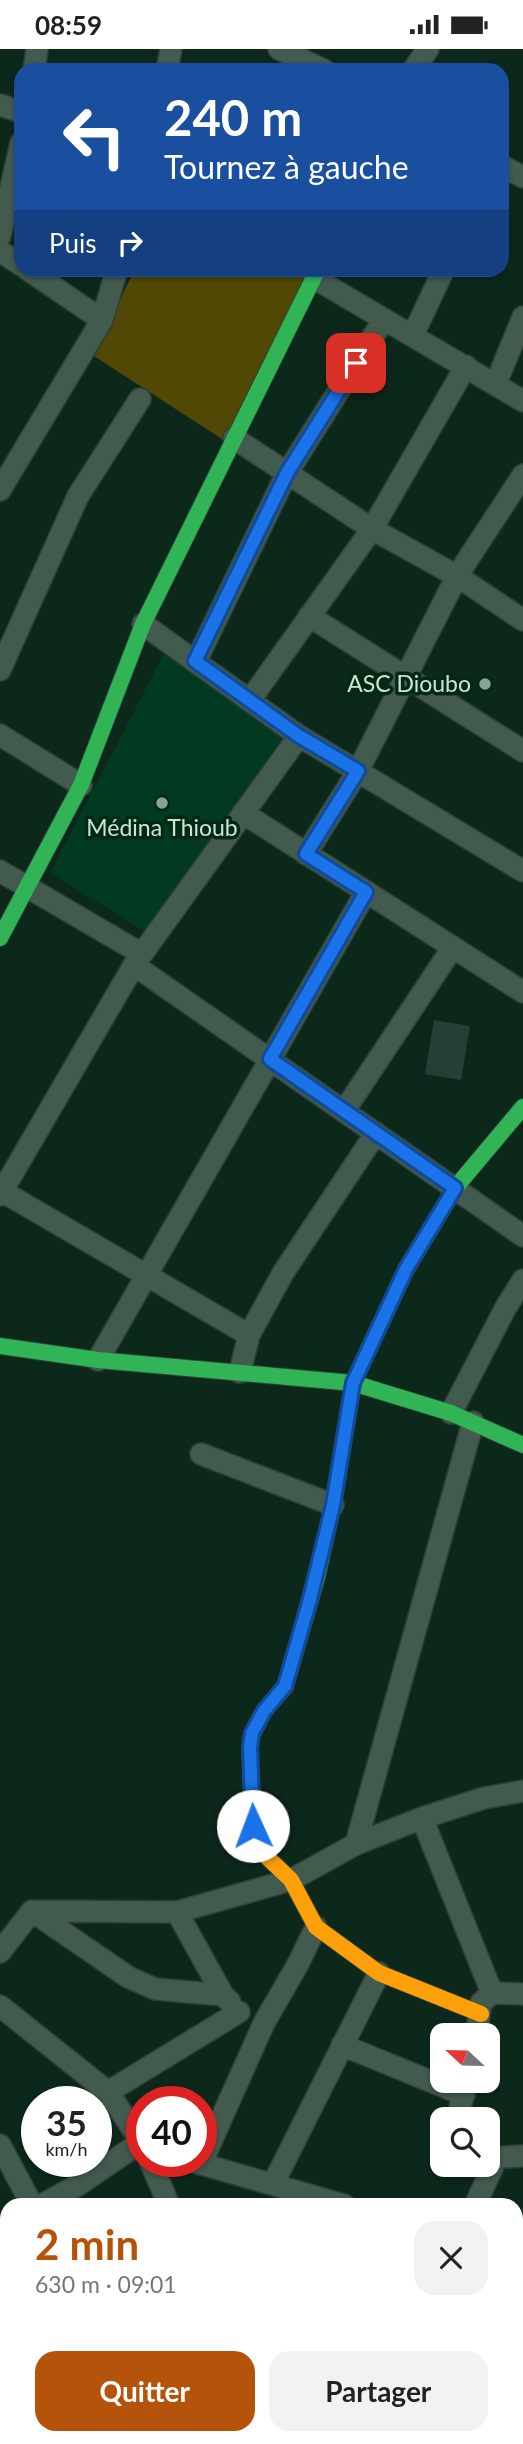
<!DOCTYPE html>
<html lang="fr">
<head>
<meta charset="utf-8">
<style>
	:root { --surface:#fff; --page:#f2f2f2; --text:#222; --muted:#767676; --accent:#b45309 }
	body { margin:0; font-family:Lato,sans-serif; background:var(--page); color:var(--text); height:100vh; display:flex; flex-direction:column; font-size:26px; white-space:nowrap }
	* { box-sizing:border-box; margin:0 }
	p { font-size:23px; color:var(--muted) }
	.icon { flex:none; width:38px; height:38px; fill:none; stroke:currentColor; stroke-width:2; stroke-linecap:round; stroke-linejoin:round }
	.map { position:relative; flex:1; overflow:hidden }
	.panel { position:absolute; left:0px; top:2149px; width:523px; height:247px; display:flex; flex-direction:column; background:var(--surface); border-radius:21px 21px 0 0; box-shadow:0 2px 5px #0004 }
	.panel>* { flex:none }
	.hud { position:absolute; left:14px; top:14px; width:495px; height:214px; border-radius:21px; box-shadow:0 2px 5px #0004; background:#1a4fa0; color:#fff; overflow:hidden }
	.needle { width:46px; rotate:292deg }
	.buttons { position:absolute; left:430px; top:1974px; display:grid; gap:14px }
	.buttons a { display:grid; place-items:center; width:70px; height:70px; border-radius:14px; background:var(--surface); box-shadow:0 2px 5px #0004; font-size:35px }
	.speed { position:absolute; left:21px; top:2037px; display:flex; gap:14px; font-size:35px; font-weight:700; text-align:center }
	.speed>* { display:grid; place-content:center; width:91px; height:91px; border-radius:50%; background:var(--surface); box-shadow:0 2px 5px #0004; line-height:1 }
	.speed small { font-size:18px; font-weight:400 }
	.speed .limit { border:10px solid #d22; background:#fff; color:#111 }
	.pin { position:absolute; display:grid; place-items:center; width:60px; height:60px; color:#fff; margin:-30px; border-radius:14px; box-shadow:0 4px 10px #0006 }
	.me { position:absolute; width:77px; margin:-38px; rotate:358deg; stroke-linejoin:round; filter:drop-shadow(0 0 5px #0008) }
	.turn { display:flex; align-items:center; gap:24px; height:147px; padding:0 35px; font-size:32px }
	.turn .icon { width:91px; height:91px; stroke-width:2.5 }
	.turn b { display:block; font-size:49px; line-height:60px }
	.then { display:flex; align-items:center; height:66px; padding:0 35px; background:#0003; gap:14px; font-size:26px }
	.round { display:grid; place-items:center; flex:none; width:74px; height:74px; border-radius:21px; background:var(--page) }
	.summary { display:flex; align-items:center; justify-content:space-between; height:119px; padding:0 35px }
	h1 { font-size:42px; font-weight:700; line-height:52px; color:var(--accent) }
	.button { display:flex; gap:14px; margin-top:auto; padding:14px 35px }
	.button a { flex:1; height:80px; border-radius:21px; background:var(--accent); color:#fff; font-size:28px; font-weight:700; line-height:80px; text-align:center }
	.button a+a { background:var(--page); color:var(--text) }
	.status { display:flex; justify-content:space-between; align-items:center; height:49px; padding:0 35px; background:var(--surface); direction:ltr }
	.status svg { height:19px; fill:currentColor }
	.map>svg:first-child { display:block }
	.built { fill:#023a21 }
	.green { fill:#504804 }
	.building { fill:#273d38 }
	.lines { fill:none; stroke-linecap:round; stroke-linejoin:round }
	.street-casing { stroke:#2d4035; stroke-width:24 }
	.fast-casing { stroke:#2d4035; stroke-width:18 }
	.slow-casing { stroke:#2d4035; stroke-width:18 }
	.street { stroke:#435a4e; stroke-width:21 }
	.fast { stroke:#30b455; stroke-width:16 }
	.slow { stroke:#ff9f0a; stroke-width:16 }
	.route-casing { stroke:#114b97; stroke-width:18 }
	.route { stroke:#1a73e8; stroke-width:12 }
	.poi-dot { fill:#85a492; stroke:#052816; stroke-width:2.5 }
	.labels { text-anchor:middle; stroke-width:7; stroke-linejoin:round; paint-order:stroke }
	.poi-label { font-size:23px; fill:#c6e6d2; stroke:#052816; text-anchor:end }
</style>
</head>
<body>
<div class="status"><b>08:59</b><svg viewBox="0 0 49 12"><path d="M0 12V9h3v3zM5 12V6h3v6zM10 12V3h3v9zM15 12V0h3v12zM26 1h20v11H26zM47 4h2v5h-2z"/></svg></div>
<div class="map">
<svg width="523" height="2395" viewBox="0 0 523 2395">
	<rect width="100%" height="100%" fill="#0c281b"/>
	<!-- built -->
	<path class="built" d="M167 599 286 684 146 883 50 824Z"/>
	<!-- green -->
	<path class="green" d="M134 221H310L225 392 94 307Z"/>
	<!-- building -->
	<path class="building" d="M434 971 470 977 461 1031 425 1025Z"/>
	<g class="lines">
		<defs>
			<path id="street" d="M279 0 324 21
				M34 21 37 0
				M167 21 171 0
				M413 21 428 0
				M0 56 21 63
				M502 117 523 128
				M0 187 21 94
				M0 202 21 216
				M27 220 102 271
				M314 229 523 352
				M413 286 444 220
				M496 334 523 268
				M234 389 372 480 457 527 523 571
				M0 441 102 271 117 220
				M309 567 523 702
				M143 575 299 687 523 822
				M196 612 287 424 384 270
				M0 621 78 447 140 350
				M250 651 372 480 466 317
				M0 686 81 736
				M243 764 523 943
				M306 805 358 722 457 527 523 426
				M0 822 142 905
				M134 916 523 1187
				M344 1062 453 898
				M0 1141 249 1286
				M0 1146 134 916 299 687
				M98 1311 366 843
				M240 1323 249 1286 283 1224 376 1084
				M451 1364 506 1258 523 1231
				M201 1405 333 1456
				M422 1769 492 1944
				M356 1795 473 1373
				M32 1862 177 1863 291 1831 356 1795 422 1769 484 1749 523 1742
				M32 1862 128 1928 155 1940 223 1946
				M177 1863 223 1946 230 1953
				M0 1903 32 1862
				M0 1957 108 2043 142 2094
				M476 1986 481 1954 492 1944 523 1945
				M342 1996 464 2046
				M108 2043 239 1963
				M457 2070 467 2032
				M0 2096 32 2156
				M488 2109 523 2107
				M150 2112 169 2156
				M191 2112 344 2156
				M201 2115 264 1974 298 1915 316 1878
				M273 2135 379 1924
				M42 2156 78 2136 141 2093
				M475 2156 497 2109
				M516 2228 523 2231
				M0 2257 7 2240
				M0 2309 7 2311
				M319 2389 323 2395
				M412 2389 417 2395
				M64 2395 67 2389"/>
			<path id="fast" d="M0 889 81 736 143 575 318 220
				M0 1297 98 1311 353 1334 451 1364 523 1396
				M252 1686 264 1662 285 1638 317 1528 333 1456 353 1334 406 1221 455 1139 523 1058"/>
			<path id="slow" d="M252 1686 250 1699 253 1777 267 1808 291 1831 316 1878 379 1924 481 1965"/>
		</defs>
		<!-- street casing -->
		<use href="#street" class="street-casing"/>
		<!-- fast casing -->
		<use href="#fast" class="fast-casing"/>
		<!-- slow casing -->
		<use href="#slow" class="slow-casing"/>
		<!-- street -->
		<use href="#street" class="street"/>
		<!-- fast -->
		<use href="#fast" class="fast"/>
		<!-- slow -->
		<use href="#slow" class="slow"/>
	</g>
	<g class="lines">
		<defs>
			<path id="route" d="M253 1777 250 1699 252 1684 264 1662 285 1637 310 1550 333 1456 353 1334 406 1220 455 1139 270 1010 366 843 306 805 358 722 299 687 195 612 287 424 356 314"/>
		</defs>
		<!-- route casing -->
		<use href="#route" class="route-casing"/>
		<!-- route -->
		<use href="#route" class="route"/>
	</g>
	<!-- markers -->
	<g class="poi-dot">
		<circle cx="485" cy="635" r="7"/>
		<circle cx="162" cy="754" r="7"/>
	</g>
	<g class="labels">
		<!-- poi labels -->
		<g class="poi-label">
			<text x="471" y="643">ASC Dioubo</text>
			<text x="162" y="787" text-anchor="middle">Médina Thioub</text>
		</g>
	</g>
</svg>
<div class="buttons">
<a><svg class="needle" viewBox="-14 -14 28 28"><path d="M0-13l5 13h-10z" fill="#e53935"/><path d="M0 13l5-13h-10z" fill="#767676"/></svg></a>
<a><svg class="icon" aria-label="search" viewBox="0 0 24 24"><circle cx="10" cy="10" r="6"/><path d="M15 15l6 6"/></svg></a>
</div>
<div class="speed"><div>35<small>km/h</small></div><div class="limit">40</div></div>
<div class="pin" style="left:356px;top:314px;background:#d93025"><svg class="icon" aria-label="arrive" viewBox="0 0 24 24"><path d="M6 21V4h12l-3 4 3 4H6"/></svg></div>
<svg class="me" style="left:253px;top:1777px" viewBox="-20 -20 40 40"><circle r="19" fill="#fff"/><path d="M0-13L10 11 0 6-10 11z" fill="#1a73e8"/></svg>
<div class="hud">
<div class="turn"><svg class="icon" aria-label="left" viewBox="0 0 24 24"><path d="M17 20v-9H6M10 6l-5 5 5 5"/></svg><div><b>240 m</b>Tournez à gauche</div></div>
<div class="then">Puis<svg class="icon" aria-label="right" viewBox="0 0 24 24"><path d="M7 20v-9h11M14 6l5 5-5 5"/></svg></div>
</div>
<section class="panel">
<div class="summary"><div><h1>2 min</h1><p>630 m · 09:01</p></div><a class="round"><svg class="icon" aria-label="close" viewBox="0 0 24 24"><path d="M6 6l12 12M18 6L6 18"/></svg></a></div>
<div class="button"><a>Quitter</a><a>Partager</a></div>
</section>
</div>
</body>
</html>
